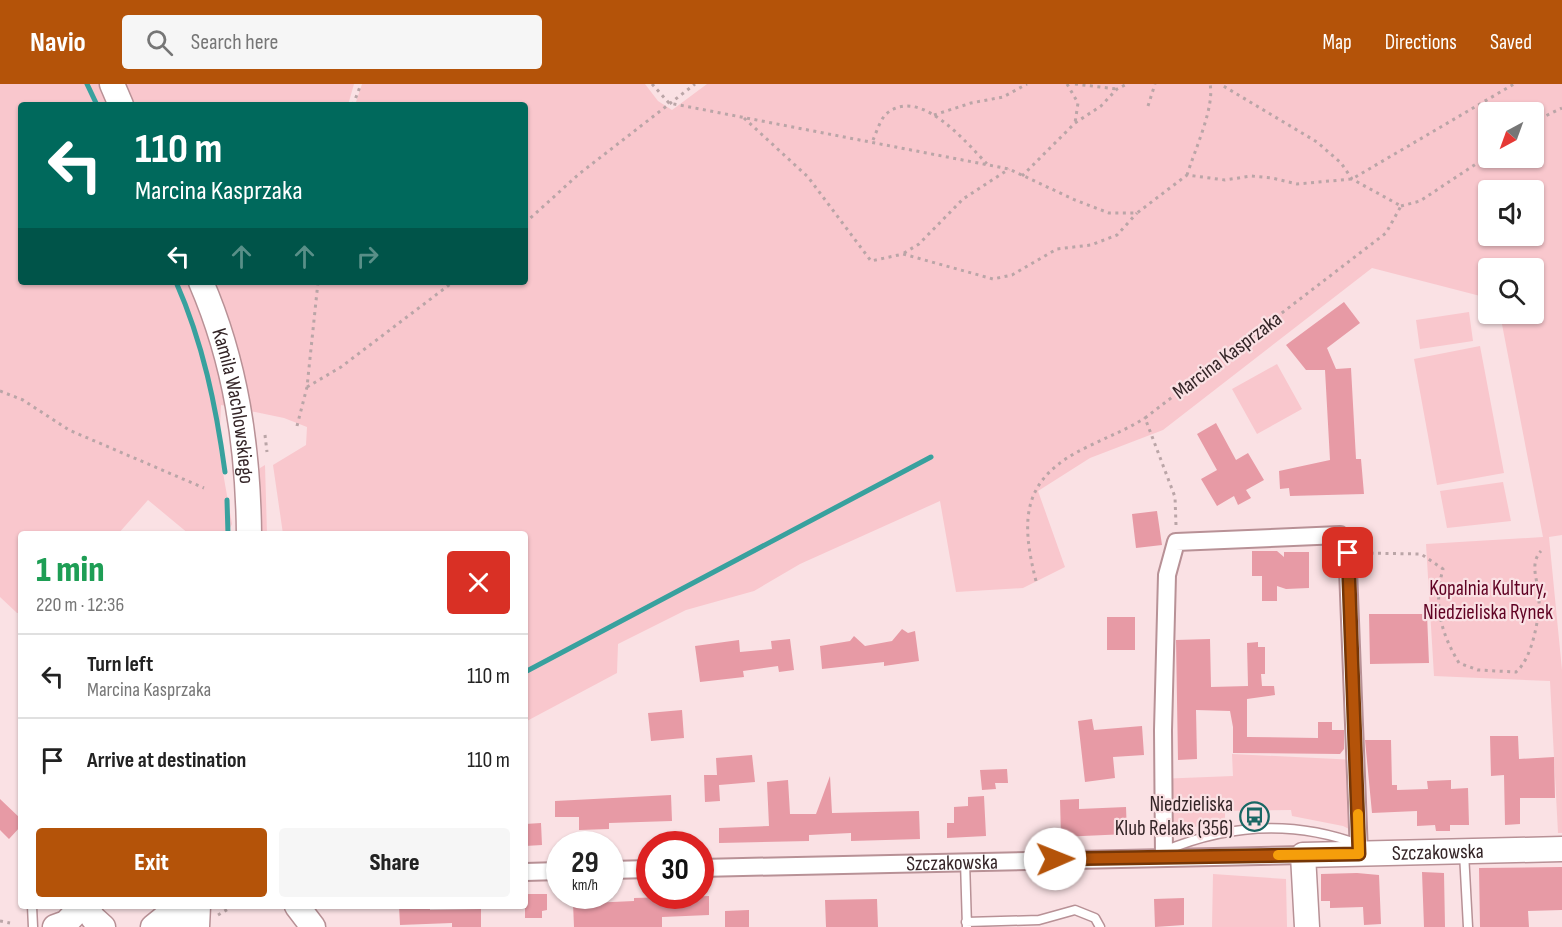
<!DOCTYPE html>
<html lang="en">
<head>
<meta charset="utf-8">
<style>
	:root { --surface:#fff; --page:#f6f6f6; --text:#222; --muted:#767676; --line:#e0e0e0; --accent:#b45309 }
	body { margin:0; font-family:"Sofia Sans Condensed",sans-serif; background:var(--page); color:var(--text); height:100vh; display:flex; flex-direction:column; font-size:22px; white-space:nowrap }
	* { box-sizing:border-box; margin:0 }
	p { font-size:20px; color:var(--muted) }
	.icon { flex:none; width:33px; height:33px; fill:none; stroke:currentColor; stroke-width:2; stroke-linecap:round; stroke-linejoin:round }
	.map { position:relative; flex:1; overflow:hidden }
	.sheet { position:absolute; left:18px; top:447px; width:510px; height:378px; display:flex; flex-direction:column; background:var(--surface); border-radius:6px; box-shadow:0 2px 4px #0004 }
	.sheet>* { flex:none }
	.banner { position:absolute; left:18px; top:18px; width:510px; height:183px; border-radius:6px; box-shadow:0 2px 4px #0004; background:#00695c; color:#fff; overflow:hidden }
	.needle { width:39px; rotate:221deg }
	.tools { position:absolute; left:1478px; top:18px; display:grid; gap:12px }
	.tools a { display:grid; place-items:center; width:66px; height:66px; border-radius:6px; background:var(--surface); box-shadow:0 2px 4px #0004; font-size:30px }
	.speed { position:absolute; left:546px; top:747px; display:flex; gap:12px; font-size:30px; font-weight:700; text-align:center }
	.speed>* { display:grid; place-content:center; width:78px; height:78px; border-radius:50%; background:var(--surface); box-shadow:0 2px 4px #0004; line-height:1 }
	.speed small { font-size:15px; font-weight:400 }
	.speed .limit { border:9px solid #d22; background:#fff; color:#111 }
	.pin { position:absolute; display:grid; place-items:center; width:51px; height:51px; color:#fff; margin:-26px; border-radius:12px; box-shadow:0 3px 9px #0006 }
	.me { position:absolute; width:66px; margin:-33px; rotate:89deg; stroke-linejoin:round; filter:drop-shadow(0 0 4px #0008) }
	.turn { display:flex; align-items:center; gap:21px; height:126px; padding:0 18px; font-size:27px }
	.turn .icon { width:78px; height:78px; stroke-width:2.5 }
	.turn b { display:block; font-size:42px; line-height:51px }
	.lanes { display:flex; align-items:center; height:57px; padding:0 18px; background:#0003; justify-content:center; gap:30px; direction:ltr }
	.lanes .off { opacity:.35 }
	.round { display:grid; place-items:center; flex:none; width:63px; height:63px; border-radius:6px; background:var(--page) }
	.overview { display:flex; align-items:center; justify-content:space-between; height:102px; padding:0 18px }
	h1 { font-size:36px; font-weight:800; line-height:45px; color:#1e9e55 }
	.cta { display:flex; gap:12px; margin-top:auto; padding:12px 18px }
	.cta a { flex:1; height:69px; border-radius:6px; background:var(--accent); color:#fff; font-size:24px; font-weight:800; line-height:69px; text-align:center }
	.cta a+a { background:var(--page); color:var(--text) }
	ul { padding:0; list-style:none }
	li { display:flex; align-items:center; gap:18px; height:84px; padding:0 18px; border-top:2px solid var(--line) }
	li div { flex:1 }
	li b { display:block; font-size:22px }
	li em { font-style:normal }
	header { display:flex; align-items:center; gap:36px; box-sizing:border-box; height:84px; padding:0 30px; background:var(--accent); color:#fff }
	header strong { font-size:28px }
	nav { display:flex; gap:33px; margin-inline-start:auto; font-size:21px }
	.search { width:420px; height:54px; background:var(--page); display:flex; align-items:center; gap:15px; box-sizing:border-box; padding:0 21px; border-radius:6px; color:var(--muted); font-size:22px }
	.map>svg:first-child { display:block }
	.green { fill:#f9c7cd; fill-rule:evenodd }
	.lines { fill:none; stroke-linecap:round; stroke-linejoin:round }
	.stream { stroke:#38a19e; stroke-width:5 }
	.building { fill:#e79aa5 }
	.lane-casing { stroke:#b89196; stroke-width:11 }
	.street-casing { stroke:#b89196; stroke-width:20 }
	.secondary-casing { stroke:#b89196; stroke-width:27 }
	.path { stroke:#baa5a7; stroke-width:3; stroke-dasharray:3 4.5; stroke-linecap:butt }
	.lane { stroke:#fff; stroke-width:8 }
	.street { stroke:#fff; stroke-width:16 }
	.secondary { stroke:#fff; stroke-width:24 }
	.route-casing { stroke:#753606; stroke-width:15 }
	.route { stroke:#b45309; stroke-width:10 }
	.slow { stroke:#f59e0b; stroke-width:10 }
	.labels { text-anchor:middle; stroke-width:4.5; stroke-linejoin:round; paint-order:stroke }
	.street-label { font-size:21px; fill:#342527; stroke:#fae1e4 }
	.park-label { font-size:21px; fill:#600223; stroke:#fae1e4 }
	.poi-label { font-size:21px; fill:#342527; stroke:#fae1e4; text-anchor:end }
</style>
</head>
<body>
<header>
<strong>Navio</strong>
<div class="search"><svg class="icon" aria-label="search" viewBox="0 0 24 24"><circle cx="10" cy="10" r="6"/><path d="M15 15l6 6"/></svg>Search here</div>
<nav><a>Map</a><a>Directions</a><a>Saved</a></nav>
</header>
<div class="map">
<svg width="1562" height="843" viewBox="0 0 1562 843">
	<rect width="100%" height="100%" fill="#fae1e4"/>
	<!-- green -->
	<path class="green" d="M0 0H354L348 21H21V198H525V21H355L362 0H645L658 17 672 26 707 0H1562V451L1549 453 1562 586V749H1558L1550 597 1434 592 1426 460 1543 453 1500 230H1533V184H1488V214L1372 184 1163 346 1090 374 1038 407 1065 483 1023 504 956 508 940 417 800 480 754 507 686 526 618 560 617 589 525 638V450H283L273 381 306 361 307 343 284 334 221 321 219 366 232 440 227 450H189L148 416 118 450H21V529H17L0 513ZM1488 28H1533V74H1488ZM1488 106H1533V152H1488Z
		M1469 228 1473 257 1420 265 1416 236Z
		M1480 262 1504 389 1437 401 1414 275Z
		M1277 280 1302 325 1257 350 1232 305Z
		M265 381 267 450H259L257 392 260 384Z
		M1503 398 1511 437 1447 444 1440 407Z
		M1232 670 1357 676 1359 750 1343 742 1292 732 1291 726 1225 727V734L1154 755 1157 695 1233 692Z
		M1213 790 1286 795 1287 843H1212Z"/>
	<g class="lines">
		<!-- stream -->
		<path class="stream" d="M87 0 97 21
			M176 198C203 259 216 322 225 388
			M227 416 228 450
			M525 588 931 373"/>
	</g>
	<!-- building -->
	<path class="building" d="M1344 218 1360 239 1327 264 1336 285 1351 284 1356 375H1361L1364 410 1290 412 1289 404 1280 405 1279 387 1330 376 1325 286H1306L1286 261Z
		M1216 339 1236 376 1248 369 1264 396 1246 406 1251 414 1238 421 1234 412 1217 422 1201 395 1217 386 1197 350Z
		M1157 427 1162 461 1136 464 1132 430Z
		M1252 467H1277L1284 473V468H1309V504L1286 505 1277 502V517H1262V492H1252Z
		M1369 530H1427L1429 579 1370 580Z
		M1107 533H1135V566H1107Z
		M902 545 908 549 915 547 919 577 884 582V578L822 585 820 562 850 557 854 552 865 562 892 557Z
		M790 555 794 586 779 588 778 582 743 587 744 593 700 598 695 562 739 556 740 568 772 565 771 557Z
		M1210 555 1211 603 1248 602 1247 559 1258 558V563H1265V590H1261L1262 602H1274L1275 611 1247 615V653L1318 654V638H1332V646H1344V665L1340 670 1233 669V643L1230 627 1196 626 1197 675 1178 676 1176 556Z
		M682 626 684 654 651 657 648 629Z
		M1092 635 1094 646 1142 642 1144 671 1113 673 1115 694 1085 698 1078 637Z
		M1490 652H1518L1519 675 1554 673 1555 714H1520V740L1505 741 1504 691 1491 692Z
		M1365 656H1391L1392 701H1397V706L1428 705 1427 697 1451 696V705L1468 704 1469 741H1450V747H1436L1435 741 1417 742V727L1372 729Z
		M752 671 755 698 719 701 720 717 705 718 704 691H717L716 674Z
		M1007 685 1008 699H995L996 705 982 706 980 686Z
		M830 692 832 729 919 727 920 755 851 757V749L809 751V757L719 759V744L769 742 767 698 788 696 790 730H816Z
		M671 711 672 737 609 739V745L579 746V733H555V717Z
		M984 712 986 752 947 754V739H954V723L968 722V713Z
		M0 715 21 735V742L9 755 0 746Z
		M1079 715V725L1126 723 1127 750 1061 753 1060 716Z
		M541 739 542 761 525 762V740Z
		M1562 783V826L1528 827 1529 843H1480L1479 784Z
		M1422 788 1444 789 1445 843H1424Z
		M1357 789 1379 791 1381 840 1364 841 1363 823 1330 824V817H1321V790Z
		M525 810H547V826L542 827V834H525Z
		M709 812V831L662 833V843H574L573 819H582L586 814 591 819 634 817V814Z
		M1184 814V841L1155 843 1154 815Z
		M877 815 878 843H826L825 816Z
		M399 822H430V826L481 825V843H452V839L400 841Z
		M749 826V843H725V827Z"/>
	<g class="lines">
		<defs>
			<path id="lane" d="M1164 767C1228 740 1295 736 1361 761
				M1464 769 1468 843
				M965 777 967 843
				M32 822 33 843
				M966 838 1039 836 1075 826 1095 834 1100 843"/>
			<g id="street">
				<path d="M1164 773 1163 646 1167 491 1176 458 1340 451 1347 459 1359 770"/>
				<path id="s1" d="M700 784 1303 771"/>
				<path d="M610 786 650 785"/>
				<path d="M525 788 560 787"/>
			</g>
			<g id="secondary">
				<path d="M112 0 121 21"/>
				<path id="s2" d="M201 198C236 279 248 362 249 450"/>
				<path d="M86 822 93 834 103 843"/>
				<path d="M297 822 313 843"/>
				<path d="M167 834 195 843"/>
				<path d="M55 843 66 839 82 822"/>
				<path d="M153 843 179 822"/>
				<path d="M197 843 198 822"/>
				<path id="s3" d="M1307 843 1303 771 1562 765"/>
			</g>
		</defs>
		<!-- lane casing -->
		<use href="#lane" class="lane-casing"/>
		<!-- street casing -->
		<use href="#street" class="street-casing"/>
		<!-- secondary casing -->
		<use href="#secondary" class="secondary-casing"/>
		<!-- path -->
		<path class="path" d="M652 0 669 19 1009 85 1075 116 1109 129H1137L1187 91 1225 96 1251 92 1272 94 1297 100 1352 95 1514 0
			M1067 0 1078 19 1075 39
			M1075 0 1117 5
			M353 21 361 0
			M1148 22 1155 0
			M934 31 971 19 1003 13 1027 0
			M744 34 808 93 871 177 903 170 993 195 1012 191 1057 165 1091 161 1117 151 1137 129
			M1533 38 1562 24
			M873 56C876 49 880 37 885 31 918 0 965 57 987 80
			M1187 91C1194 68 1215 23 1210 0
			M1022 92 1075 39 1101 22 1117 5 1127 0
			M1401 122 1420 117 1488 72
			M525 139 579 90 695 0
			M904 169 919 160 963 115 1009 85
			M307 303 341 283 453 198
			M0 307 23 316 69 346 204 404
			M297 342 307 303 318 198
			M265 351 267 368
			M1176 441 1175 413 1145 334 1386 149 1401 122 1352 95 1341 79 1317 58 1220 0
			M1363 469 1421 470 1443 485C1433 521 1441 549 1459 579L1478 586 1516 588C1532 575 1540 533 1539 512 1538 497 1529 480 1541 467
			M1036 497C1020 434 1022 394 1087 363 1107 353 1126 346 1145 334
			M218 831 233 822
			M0 837 10 839"/>
		<!-- lane -->
		<use href="#lane" class="lane"/>
		<!-- street -->
		<use href="#street" class="street"/>
		<!-- secondary -->
		<use href="#secondary" class="secondary"/>
	</g>
	<g class="lines">
		<defs>
			<path id="route" d="M1055 775 1359 770 1348 469"/>
		</defs>
		<!-- route casing -->
		<use href="#route" class="route-casing"/>
		<!-- route -->
		<use href="#route" class="route"/>
		<!-- slow -->
		<path class="slow" d="M1278 771 1359 770 1358 730"/>
	</g>
	<!-- icons -->
	<defs>
		<symbol id="bus-ring" viewBox="-11 -11 22 22"><circle r="9.5" fill="#fae1e4" stroke="#196764" stroke-width="1.5"/><path d="M-5-6H5V4H4V6H2V4H-2V6H-4V4H-5ZM-3.5-4V0h7V-4ZM-3.5 1.2v1.5H-2V1.2ZM2 1.2v1.5H3.5V1.2Z" fill="#196764"/></symbol>
	</defs>
	<g fill-rule="evenodd">
		<use href="#bus-ring" x="1238" y="716" width="33" height="33"/>
	</g>
	<g class="labels">
		<!-- street labels -->
		<g class="street-label">
			<text transform="translate(1227 271) rotate(-37)" y="7">Marcina Kasprzaka</text>
			<text dy="7" stroke="none"><textPath href="#s2" startOffset="129">Kamila Wachlowskiego</textPath></text>
			<text dy="7" stroke="none"><textPath href="#s3" startOffset="207">Szczakowska</textPath></text>
			<text dy="7" stroke="none"><textPath href="#s1" startOffset="252">Szczakowska</textPath></text>
		</g>
		<!-- park labels -->
		<g class="park-label">
			<text x="1488" y="511">Kopalnia Kultury,<tspan x="1488" dy="24">Niedzieliska Rynek</tspan></text>
		</g>
		<!-- poi labels -->
		<g class="poi-label">
			<text x="1233" y="727">Niedzieliska<tspan x="1233" dy="24">Klub Relaks (356)</tspan></text>
		</g>
	</g>
</svg>
<div class="tools">
<a><svg class="needle" viewBox="-14 -14 28 28"><path d="M0-13l5 13h-10z" fill="#e53935"/><path d="M0 13l5-13h-10z" fill="#767676"/></svg></a>
<a><svg class="icon" aria-label="sound" viewBox="0 0 24 24"><path d="M4 9h4l5-4v14l-5-4H4zM17 9q2 3 0 6"/></svg></a>
<a><svg class="icon" aria-label="search" viewBox="0 0 24 24"><circle cx="10" cy="10" r="6"/><path d="M15 15l6 6"/></svg></a>
</div>
<div class="speed"><div>29<small>km/h</small></div><div class="limit">30</div></div>
<div class="pin" style="left:1348px;top:469px;background:#d93025"><svg class="icon" aria-label="arrive" viewBox="0 0 24 24"><path d="M6 21V4h12l-3 4 3 4H6"/></svg></div>
<svg class="me" style="left:1055px;top:775px" viewBox="-20 -20 40 40"><circle r="19" fill="#fff"/><path d="M0-13L10 11 0 6-10 11z" fill="#b45309"/></svg>
<div class="banner">
<div class="turn"><svg class="icon" aria-label="left" viewBox="0 0 24 24"><path d="M17 20v-9H6M10 6l-5 5 5 5"/></svg><div><b>110 m</b>Marcina Kasprzaka</div></div>
<div class="lanes"><svg class="icon" aria-label="left" viewBox="0 0 24 24"><path d="M17 20v-9H6M10 6l-5 5 5 5"/></svg><svg class="icon off" aria-label="ahead" viewBox="0 0 24 24"><path d="M12 20V5M6 11l6-6 6 6"/></svg><svg class="icon off" aria-label="ahead" viewBox="0 0 24 24"><path d="M12 20V5M6 11l6-6 6 6"/></svg><svg class="icon off" aria-label="right" viewBox="0 0 24 24"><path d="M7 20v-9h11M14 6l5 5-5 5"/></svg></div>
</div>
<section class="sheet">
<div class="overview"><div><h1>1 min</h1><p>220 m · 12:36</p></div><a class="round" style="background:#d93025;color:#fff"><svg class="icon" aria-label="close" viewBox="0 0 24 24"><path d="M6 6l12 12M18 6L6 18"/></svg></a></div>
<ul>
<li><svg class="icon" aria-label="left" viewBox="0 0 24 24"><path d="M17 20v-9H6M10 6l-5 5 5 5"/></svg><div><b>Turn left</b><p>Marcina Kasprzaka</p></div><em>110 m</em></li>
<li><svg class="icon" aria-label="arrive" viewBox="0 0 24 24"><path d="M6 21V4h12l-3 4 3 4H6"/></svg><div><b>Arrive at destination</b></div><em>110 m</em></li>
</ul>
<div class="cta"><a>Exit</a><a>Share</a></div>
</section>
</div>
</body>
</html>
